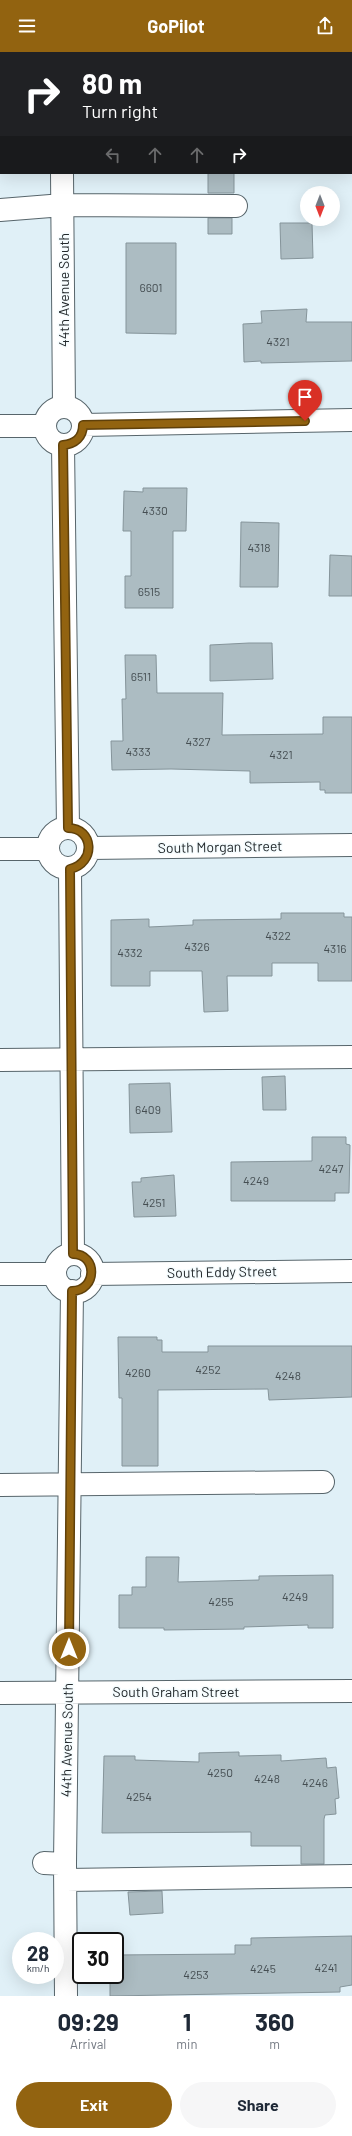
<!DOCTYPE html>
<html lang="en">
<head>
<meta charset="utf-8">
<style>
	:root { --surface:#fff; --page:#f6f6f7; --text:#1f2937; --muted:#747a83; --accent:#926310 }
	body { margin:0; font-family:Barlow,sans-serif; background:var(--page); color:var(--text); height:100vh; display:flex; flex-direction:column; font-size:15px; white-space:nowrap }
	* { box-sizing:border-box; margin:0 }
	p { font-size:13px; color:var(--muted) }
	.icon { flex:none; width:22px; height:22px; fill:none; stroke:currentColor; stroke-width:2; stroke-linecap:round; stroke-linejoin:round }
	.map { position:relative; height:1944px; overflow:hidden }
	.side { display:flex; flex-direction:column; background:var(--surface); flex:1 }
	.side>* { flex:none }
	.banner { position:absolute; left:0px; top:0px; width:352px; height:122px; box-shadow:0 4px 16px #0002; background:#202124; color:#fff; overflow:hidden }
	.needle { width:26px; rotate:180deg }
	.buttons { position:absolute; left:300px; top:134px; display:grid; gap:8px }
	.buttons a { display:grid; place-items:center; width:40px; height:40px; border-radius:50%; background:var(--surface); box-shadow:0 4px 16px #0002; font-size:20px }
	.speed { position:absolute; left:12px; top:1880px; display:flex; gap:8px; font-size:20px; font-weight:700; text-align:center }
	.speed>* { display:grid; place-content:center; width:52px; height:52px; border-radius:50%; background:var(--surface); box-shadow:0 4px 16px #0002; line-height:1 }
	.speed small { font-size:10px; font-weight:400 }
	.speed .limit { border:2px solid #111; border-radius:6px; background:#fff; color:#111 }
	.pin { position:absolute; display:grid; place-items:center; width:34px; height:34px; color:#fff; margin:-41px -17px; border-radius:50% 50% 50% 0; rotate:-45deg; box-shadow:0 0 4px #0007 }
	.pin .icon { rotate:45deg }
	.me { position:absolute; width:44px; margin:-22px; rotate:0deg; stroke-linejoin:round; filter:drop-shadow(0 0 3px #0008) }
	.turn { display:flex; align-items:center; gap:14px; height:84px; padding:0 16px; font-size:18px }
	.turn .icon { width:52px; height:52px; stroke-width:2.5 }
	.turn b { display:block; font-size:28px; line-height:34px }
	.lanes { display:flex; align-items:center; height:38px; padding:0 16px; background:#0003; justify-content:center; gap:20px; direction:ltr }
	.lanes .off { opacity:.35 }
	.eta { display:flex; justify-content:space-evenly; align-items:center; height:68px; text-align:center }
	.eta b { font-size:24px; font-weight:700; line-height:28px }
	.cta { display:flex; gap:8px; margin-top:auto; padding:8px 16px }
	.cta a { flex:1; height:46px; border-radius:24px; background:var(--accent); color:#fff; font-size:16px; font-weight:700; line-height:46px; text-align:center }
	.cta a+a { background:var(--page); color:var(--text) }
	header { display:flex; justify-content:space-between; align-items:center; height:52px; padding:0 16px; background:var(--accent); color:#fff; font-size:18px; font-weight:700 }
	.map>svg:first-child { display:block }
	.building { fill:#acbcc2; stroke:#85949a }
	.lines { fill:none; stroke-linecap:round; stroke-linejoin:round }
	.minor-casing { stroke:#57656b; stroke-width:24 }
	.minor { stroke:#fff; stroke-width:22 }
	.route-casing { stroke:#5f400a; stroke-width:10 }
	.route { stroke:#926310; stroke-width:7 }
	.labels { text-anchor:middle; stroke-width:3; stroke-linejoin:round; paint-order:stroke }
	.number-label { font-size:12px; fill:#454e52 }
	.street-label { font-size:14px; fill:#23292c; stroke:#f5fcfe }
</style>
</head>
<body>
<header><svg class="icon" aria-label="menu" viewBox="0 0 24 24"><path d="M4 6h16M4 12h16M4 18h16"/></svg>GoPilot<svg class="icon" aria-label="share" viewBox="0 0 24 24"><path d="M12 15V3M7 8l5-5 5 5M5 13v7h14v-7"/></svg></header>
<div class="map">
<svg width="352" height="1944" viewBox="0 0 352 1944">
	<rect width="100%" height="100%" fill="#e0f0f7"/>
	<!-- building -->
	<path class="building" d="M208 121H234V141H208Z
		M208 166H232V182H208Z
		M280 171H312L313 206 281 207Z
		M126 191H176V282L126 281Z
		M307 257 306 270H352V309L261 311V309L244 310 243 272 262 271 261 259Z
		M143 436H187L186 479H173V556H125V524H131V479H123L124 439 143 440Z
		M241 470 279 471 278 535H240Z
		M330 503 352 504V544H329Z
		M249 591H272L273 627 210 629V593Z
		M125 603H156L157 641H223L222 683 323 682V665H352V741H325V738H320V730L250 731V719L171 717 112 718 111 689H123L122 647H126Z
		M281 861H344V865H352V929H318V911H272V924H227L228 959 204 960 202 919H150V934H111V868L149 867V875L193 873V868L281 867Z
		M285 1024 286 1058H263L262 1025Z
		M170 1031 172 1080 130 1081 129 1032Z
		M312 1085H346V1092L350 1093 349 1141H335V1149H231V1110L312 1109Z
		M174 1123 176 1164 134 1165 132 1130H141V1126Z
		M118 1285H157V1288H162V1300H208V1294H352V1345L269 1348 268 1337 158 1338V1414H122V1346H119Z
		M146 1505H179L178 1530 259 1528V1524L333 1523V1576H308V1573L244 1575V1577L164 1578V1576H119V1543H132V1535H146Z
		M239 1700V1704L281 1703V1709L326 1706 327 1716 336 1715 339 1746 335 1747 336 1762 325 1763 324 1767V1812H301V1794H251V1780L102 1781 104 1704H135V1708L199 1710V1701Z
		M162 1839 163 1861 130 1863 128 1840Z
		M352 1884V1933L340 1935V1940L110 1944V1923H115V1903L235 1902V1893H251V1886Z"/>
	<g class="lines">
		<defs>
			<path id="minor" d="M60 0V1
				M62 121 64 354
				M0 158 63 153 236 154
				M45 374a19 19 0 1 1 38 0a19 19 0 1 1-38 0Z
				M83 373 352 368
				M0 374H45
				M63 393 68 776
				M48 796a20 20 0 1 1 40 0a20 20 0 1 1-40 0Z
				M89 796 352 793
				M0 797H48
				M70 817 73 1202
				M0 1008 352 1005
				M55 1221a19 19 0 1 1 38 0a19 19 0 1 1-38 0Z
				M0 1222H55
				M92 1222 352 1219
				M0 1433 323 1430
				M0 1641 352 1639
				M44 1811 65 1812
				M66 1828 352 1824
				M66 1944 65 1812 72 1239"/>
		</defs>
		<!-- minor casing -->
		<use href="#minor" class="minor-casing"/>
		<!-- minor -->
		<use href="#minor" class="minor"/>
	</g>
	<g class="lines">
		<defs>
			<path id="route" d="M69 1597 72 1239C97 1239 98 1202 73 1202L70 817C96 811 94 776 68 776L63 393C75 392 83 385 83 373L305 369"/>
		</defs>
		<!-- route casing -->
		<use href="#route" class="route-casing"/>
		<!-- route -->
		<use href="#route" class="route"/>
	</g>
	<g class="labels">
		<!-- number labels -->
		<g class="number-label">
			<text x="151" y="240">6601</text>
			<text x="278" y="294">4321</text>
			<text x="155" y="463">4330</text>
			<text x="259" y="500">4318</text>
			<text x="149" y="544">6515</text>
			<text x="141" y="629">6511</text>
			<text x="198" y="694">4327</text>
			<text x="138" y="704">4333</text>
			<text x="281" y="707">4321</text>
			<text x="278" y="888">4322</text>
			<text x="197" y="899">4326</text>
			<text x="335" y="901">4316</text>
			<text x="130" y="905">4332</text>
			<text x="148" y="1062">6409</text>
			<text x="331" y="1121">4247</text>
			<text x="256" y="1133">4249</text>
			<text x="154" y="1155">4251</text>
			<text x="208" y="1322">4252</text>
			<text x="138" y="1325">4260</text>
			<text x="288" y="1328">4248</text>
			<text x="295" y="1549">4249</text>
			<text x="221" y="1554">4255</text>
			<text x="220" y="1725">4250</text>
			<text x="267" y="1731">4248</text>
			<text x="315" y="1735">4246</text>
			<text x="139" y="1749">4254</text>
			<text x="326" y="1920">4241</text>
			<text x="263" y="1921">4245</text>
			<text x="196" y="1927">4253</text>
		</g>
		<!-- street labels -->
		<g class="street-label">
			<text transform="translate(64 238) rotate(-90)" y="5">44th Avenue South</text>
			<text transform="translate(220 795) rotate(-1)" y="5">South Morgan Street</text>
			<text transform="translate(222 1220) rotate(-1)" y="5">South Eddy Street</text>
			<text x="176" y="1645">South Graham Street</text>
			<text transform="translate(67 1688) rotate(-89)" y="5">44th Avenue South</text>
		</g>
	</g>
</svg>
<div class="buttons">
<a><svg class="needle" viewBox="-14 -14 28 28"><path d="M0-13l5 13h-10z" fill="#e53935"/><path d="M0 13l5-13h-10z" fill="#747a83"/></svg></a>
</div>
<div class="speed"><div>28<small>km/h</small></div><div class="limit">30</div></div>
<div class="pin" style="left:305px;top:369px;background:#d93025"><svg class="icon" aria-label="arrive" viewBox="0 0 24 24"><path d="M6 21V4h12l-3 4 3 4H6"/></svg></div>
<svg class="me" style="left:69px;top:1597px" viewBox="-20 -20 40 40"><circle r="17" fill="#926310" stroke="#fff" stroke-width="3"/><path d="M0-11L8 9 0 5-8 9z" fill="#fff"/></svg>
<div class="banner">
<div class="turn"><svg class="icon" aria-label="right" viewBox="0 0 24 24"><path d="M7 20v-9h11M14 6l5 5-5 5"/></svg><div><b>80 m</b>Turn right</div></div>
<div class="lanes"><svg class="icon off" aria-label="left" viewBox="0 0 24 24"><path d="M17 20v-9H6M10 6l-5 5 5 5"/></svg><svg class="icon off" aria-label="ahead" viewBox="0 0 24 24"><path d="M12 20V5M6 11l6-6 6 6"/></svg><svg class="icon off" aria-label="ahead" viewBox="0 0 24 24"><path d="M12 20V5M6 11l6-6 6 6"/></svg><svg class="icon" aria-label="right" viewBox="0 0 24 24"><path d="M7 20v-9h11M14 6l5 5-5 5"/></svg></div>
</div>
</div>
<section class="side">
<div class="eta">
<div><b>09:29</b><p>Arrival</p></div>
<div><b>1</b><p>min</p></div>
<div><b>360</b><p>m</p></div>
</div>
<div class="cta"><a>Exit</a><a>Share</a></div>
</section>
</body>
</html>
